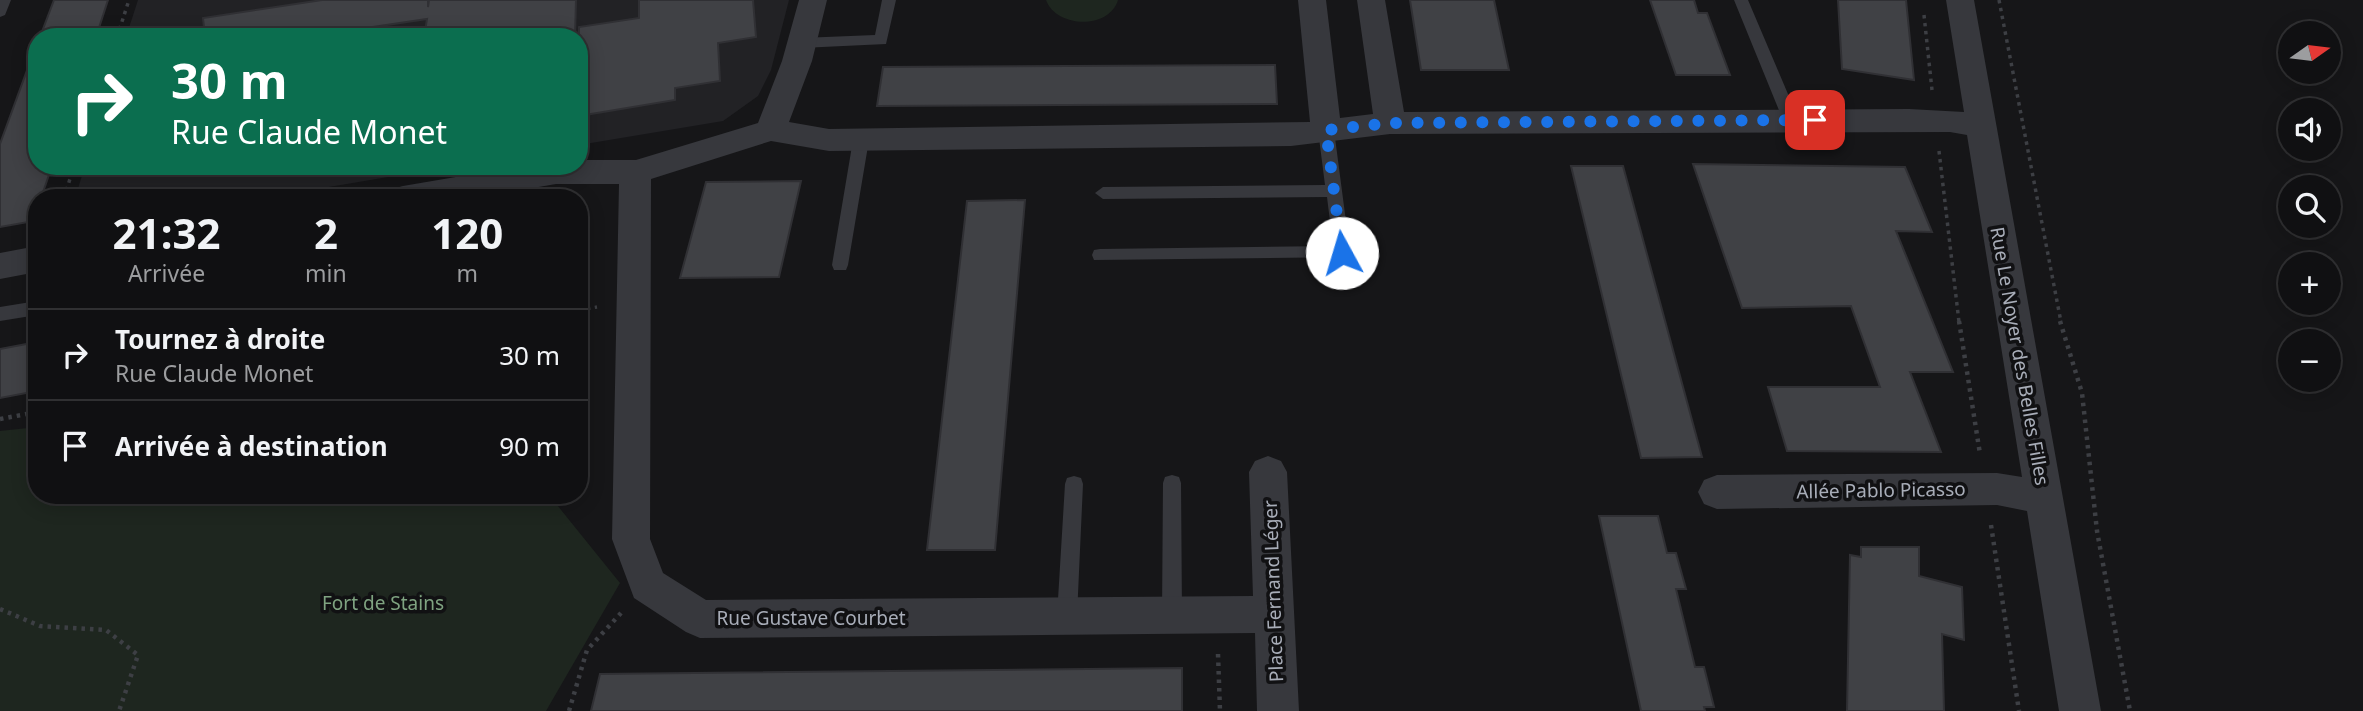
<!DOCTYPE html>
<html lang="fr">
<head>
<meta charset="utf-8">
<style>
	:root { --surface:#101012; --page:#19191b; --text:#f1f3f6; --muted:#9c9d9f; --line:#303032 }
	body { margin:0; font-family:"Noto Sans",sans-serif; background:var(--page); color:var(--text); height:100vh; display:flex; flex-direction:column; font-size:26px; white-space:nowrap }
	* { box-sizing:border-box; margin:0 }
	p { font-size:23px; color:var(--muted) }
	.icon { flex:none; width:38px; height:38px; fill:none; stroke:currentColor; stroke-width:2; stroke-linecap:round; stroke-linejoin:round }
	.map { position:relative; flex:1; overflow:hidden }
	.drawer { position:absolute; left:28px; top:189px; width:560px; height:315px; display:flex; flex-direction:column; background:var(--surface); border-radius:28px; box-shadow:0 4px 18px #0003,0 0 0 2px var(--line) }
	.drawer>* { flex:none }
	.hud { position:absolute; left:28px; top:28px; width:560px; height:147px; border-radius:28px; box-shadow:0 4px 18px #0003,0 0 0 2px var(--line); background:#0b6e4f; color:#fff; overflow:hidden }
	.needle { width:46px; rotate:76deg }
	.controls { position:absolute; left:2278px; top:21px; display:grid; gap:14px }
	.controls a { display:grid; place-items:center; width:63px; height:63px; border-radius:50%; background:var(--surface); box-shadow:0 4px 18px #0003,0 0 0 2px var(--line); font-size:35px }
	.pin { position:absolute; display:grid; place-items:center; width:60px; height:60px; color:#fff; margin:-30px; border-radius:14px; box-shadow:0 4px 10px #0006 }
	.me { position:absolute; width:77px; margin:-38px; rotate:354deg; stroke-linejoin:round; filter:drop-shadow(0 0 5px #0008) }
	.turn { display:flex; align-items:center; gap:24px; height:147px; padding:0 28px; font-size:32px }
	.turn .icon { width:91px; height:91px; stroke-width:2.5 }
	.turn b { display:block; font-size:49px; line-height:60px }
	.eta { display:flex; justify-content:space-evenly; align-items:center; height:119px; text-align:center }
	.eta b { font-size:42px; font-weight:700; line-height:49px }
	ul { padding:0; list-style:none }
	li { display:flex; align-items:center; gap:21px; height:91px; padding:0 28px; border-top:2px solid var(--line) }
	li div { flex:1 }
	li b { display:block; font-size:26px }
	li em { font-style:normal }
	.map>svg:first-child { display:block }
	.built { fill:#222225 }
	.green { fill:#1e261f }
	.building { fill:#404145; stroke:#303034; stroke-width:2 }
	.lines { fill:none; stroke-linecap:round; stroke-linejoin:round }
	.path-far1 { stroke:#3d3f44; stroke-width:3.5; stroke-dasharray:3.5 4.5; stroke-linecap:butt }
	.path { stroke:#3d3f44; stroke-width:4.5; stroke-dasharray:3.5 5; stroke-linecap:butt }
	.service { fill:#37383d; fill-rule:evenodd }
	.minor { fill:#37383d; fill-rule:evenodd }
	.route { stroke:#1a73e8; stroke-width:12; stroke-dasharray:0 21.6 }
	.labels { text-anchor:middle; stroke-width:7; stroke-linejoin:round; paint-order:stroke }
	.street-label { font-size:19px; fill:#a8adb8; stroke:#111113 }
	.park-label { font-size:19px; fill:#7fa381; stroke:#111113 }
</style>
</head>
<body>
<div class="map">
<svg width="2363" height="711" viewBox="0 0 2363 711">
	<rect width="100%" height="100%" fill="#161618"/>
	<!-- built -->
	<path class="built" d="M138 0H789L771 70 758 96 723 121 579 145V37H126Z
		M85 166H453L264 198H75Z"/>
	<!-- green -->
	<path class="green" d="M1046 0H1118C1109 30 1056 28 1046 0Z
		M37 427V495H549L620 583 546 711H0V431Z"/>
	<!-- building -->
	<path class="building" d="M54 0H108L96 37H40Z
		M322 0H428V7L429 0H576L575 37H424L427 19 360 29 359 37H205L203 18Z
		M639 0H753L756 37 718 43 720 81 675 88V100L579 116V27L639 18Z
		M1410 0H1494L1509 70H1421Z
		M1650 0H1694L1698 13H1707L1730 75H1676Z
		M1838 0H1906L1914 80 1842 69Z
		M33 54 37 55V166H52L41 198H37L34 221 0 227V144Z
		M1275 65 1277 104 877 106 883 67Z
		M1693 164 1905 167 1932 232 1896 231 1953 372H1910L1941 452 1787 451 1768 387H1880L1851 306 1742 308Z
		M1571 166H1623L1702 457 1641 458Z
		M801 181 779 277 680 278 706 182Z
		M1025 200 995 550H927L967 201Z
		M37 342V391L0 398V349Z
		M1599 516H1658L1667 553H1676L1686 589H1676L1695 667H1704L1714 707H1704L1705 711H1641Z
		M1861 547H1919V576L1962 587 1964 640 1942 634 1944 711H1847L1850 555 1861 557Z
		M1182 668V711H591L600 674Z"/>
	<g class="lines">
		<!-- path-far1 -->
		<path class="path-far1" d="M1999 0 2061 322
			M1924 15 1932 90
			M117 37 129 0
			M1939 151 1959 322
			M64 198 74 166
			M579 310 597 307"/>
		<!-- path -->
		<path class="path" d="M1959 321 1980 454
			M2060 321 2082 393 2097 531 2130 711
			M0 419 37 412
			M1991 525 2019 711
			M0 609 40 626 106 630 138 655 119 711
			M1218 654 1220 711
			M569 711 587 650 621 613"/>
		<!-- service -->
		<path class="service" d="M0 0H11L5 15 0 17Z
			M882 0H896L886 44 801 48 794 43 801 38 875 35Z
			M1734 0H1748L1799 120 1796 124 1791 125 1783 120Z
			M1326 124 1334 130 1350 252 1348 257 1094 260 1092 255 1094 250 1100 249 1333 246 1327 197 1103 199 1095 193 1103 187 1325 185 1318 130Z
			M861 134 869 140 848 265 846 270H834L832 265 853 140Z
			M37 301V315L0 321V307Z
			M1172 475 1179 477 1181 483 1182 615 1179 622 1172 624 1165 622 1162 615 1163 483 1165 477Z
			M1074 476 1081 478 1083 484 1077 616 1074 623 1067 625 1060 623 1057 616 1065 484 1067 478Z"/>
		<!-- minor -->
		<path class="minor" d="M799 0H827L812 61 789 122 829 129 1310 122 1298 0H1326L1340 118 1373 114 1357 0H1385L1404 112 1909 109 1964 112 1946 0H1974L2101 711H2059L2027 511 1997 505 1717 509 1704 504 1698 492 1704 480 1717 475 1997 473 2022 477 1967 135 1950 132 1390 134 1291 146 829 151 771 141 651 179 650 539 663 573 706 600 1253 596 1249 472 1255 461 1268 456 1281 461 1287 472 1299 711H1257L1255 633 700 638 686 632 634 598 612 539 619 184H556L474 198H387L392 189 403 186 521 166H579V160H636L758 123 782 61Z
			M37 246V272L0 279V253Z"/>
	</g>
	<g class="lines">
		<!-- route -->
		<path class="route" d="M1342 253 1326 130 1390 123 1815 120"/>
	</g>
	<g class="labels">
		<!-- street labels -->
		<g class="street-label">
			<text transform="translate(2020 356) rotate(80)" y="7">Rue Le Noyer des Belles Filles</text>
			<text transform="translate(1881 490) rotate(-1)" y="7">Allée Pablo Picasso</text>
			<text transform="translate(1273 591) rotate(-92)" y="7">Place Fernand Léger</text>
			<text x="811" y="625">Rue Gustave Courbet</text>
		</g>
		<!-- park labels -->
		<g class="park-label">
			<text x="383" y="610">Fort de Stains</text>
		</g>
	</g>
</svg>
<div class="controls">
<a><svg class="needle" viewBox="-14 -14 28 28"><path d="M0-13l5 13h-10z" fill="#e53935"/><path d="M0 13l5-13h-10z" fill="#9c9d9f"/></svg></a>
<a><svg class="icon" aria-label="sound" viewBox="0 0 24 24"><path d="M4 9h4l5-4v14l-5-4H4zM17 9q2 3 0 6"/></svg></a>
<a><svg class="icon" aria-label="search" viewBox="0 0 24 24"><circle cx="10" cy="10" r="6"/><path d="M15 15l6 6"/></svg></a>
<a>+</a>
<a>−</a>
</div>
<div class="pin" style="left:1815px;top:120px;background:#d93025"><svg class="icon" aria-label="arrive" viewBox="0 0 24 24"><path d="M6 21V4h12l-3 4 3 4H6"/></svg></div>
<svg class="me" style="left:1342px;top:253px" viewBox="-20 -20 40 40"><circle r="19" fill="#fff"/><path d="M0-13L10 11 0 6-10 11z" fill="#1a73e8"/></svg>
<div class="hud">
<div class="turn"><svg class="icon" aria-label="right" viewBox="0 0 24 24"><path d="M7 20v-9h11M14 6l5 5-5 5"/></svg><div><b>30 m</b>Rue Claude Monet</div></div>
</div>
<section class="drawer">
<div class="eta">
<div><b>21:32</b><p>Arrivée</p></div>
<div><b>2</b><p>min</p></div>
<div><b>120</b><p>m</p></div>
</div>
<ul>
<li><svg class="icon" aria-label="right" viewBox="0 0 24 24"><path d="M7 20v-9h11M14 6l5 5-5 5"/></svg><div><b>Tournez à droite</b><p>Rue Claude Monet</p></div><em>30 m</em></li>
<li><svg class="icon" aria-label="arrive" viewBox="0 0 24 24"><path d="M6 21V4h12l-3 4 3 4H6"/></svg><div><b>Arrivée à destination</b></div><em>90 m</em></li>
</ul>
</section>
</div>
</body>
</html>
